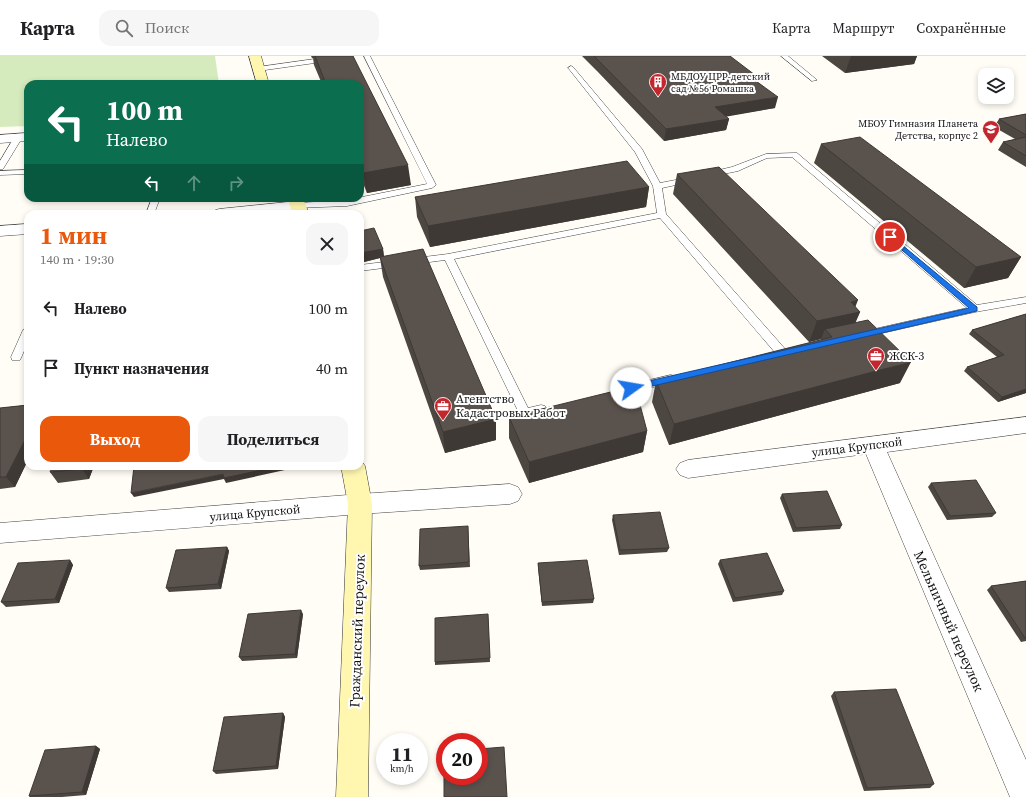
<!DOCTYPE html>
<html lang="ru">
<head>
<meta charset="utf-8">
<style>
	:root { --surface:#fff; --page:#f6f6f6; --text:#202124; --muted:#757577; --line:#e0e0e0; --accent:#ea580c }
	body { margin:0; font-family:"Source Serif 4",serif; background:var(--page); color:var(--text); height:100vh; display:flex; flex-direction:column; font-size:15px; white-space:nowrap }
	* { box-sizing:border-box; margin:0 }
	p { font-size:13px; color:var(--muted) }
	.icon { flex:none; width:22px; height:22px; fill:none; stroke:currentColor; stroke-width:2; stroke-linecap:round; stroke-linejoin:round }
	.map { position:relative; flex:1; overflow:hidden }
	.drawer { position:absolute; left:24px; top:154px; width:340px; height:260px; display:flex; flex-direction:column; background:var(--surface); border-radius:12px; box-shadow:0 2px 6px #0003 }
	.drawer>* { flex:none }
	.guide { position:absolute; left:24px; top:24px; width:340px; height:122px; border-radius:12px; box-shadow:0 2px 6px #0003; background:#0b6e4f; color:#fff; overflow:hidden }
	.controls { position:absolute; left:978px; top:12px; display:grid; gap:8px }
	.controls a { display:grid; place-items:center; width:36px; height:36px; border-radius:8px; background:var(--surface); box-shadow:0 2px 6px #0003; font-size:20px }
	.speed { position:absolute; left:376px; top:677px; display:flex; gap:8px; font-size:20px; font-weight:700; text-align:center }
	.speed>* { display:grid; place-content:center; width:52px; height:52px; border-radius:50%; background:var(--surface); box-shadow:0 2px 6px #0003; line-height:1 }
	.speed small { font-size:10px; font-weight:400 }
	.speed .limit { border:6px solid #d22; background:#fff; color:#111 }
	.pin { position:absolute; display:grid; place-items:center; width:34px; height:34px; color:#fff; margin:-17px; border:2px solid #fff; border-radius:50%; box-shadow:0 1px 4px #0007 }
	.me { position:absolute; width:44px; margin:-22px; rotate:77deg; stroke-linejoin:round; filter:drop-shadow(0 0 3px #0008) }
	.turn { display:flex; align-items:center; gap:14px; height:84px; padding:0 16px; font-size:18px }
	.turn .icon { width:52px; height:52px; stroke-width:2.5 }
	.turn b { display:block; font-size:28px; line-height:34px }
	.lanes { display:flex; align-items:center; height:38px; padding:0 16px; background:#0003; justify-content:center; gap:20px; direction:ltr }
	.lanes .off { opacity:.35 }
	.round { display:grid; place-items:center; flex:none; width:42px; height:42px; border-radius:12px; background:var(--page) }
	.overview { display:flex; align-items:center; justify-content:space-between; height:68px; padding:0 16px }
	h1 { font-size:24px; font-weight:700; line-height:30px; color:var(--accent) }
	.button { display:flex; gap:8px; margin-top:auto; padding:8px 16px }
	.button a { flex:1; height:46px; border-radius:12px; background:var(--accent); color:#fff; font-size:16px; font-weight:700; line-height:46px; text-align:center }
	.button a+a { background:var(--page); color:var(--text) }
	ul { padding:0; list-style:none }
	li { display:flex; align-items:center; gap:12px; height:60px; padding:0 16px }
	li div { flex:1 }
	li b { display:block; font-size:15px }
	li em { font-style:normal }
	header { display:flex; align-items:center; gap:24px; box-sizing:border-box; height:56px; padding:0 20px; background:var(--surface); border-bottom:1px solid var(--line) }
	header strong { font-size:19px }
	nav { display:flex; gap:22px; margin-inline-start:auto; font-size:14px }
	.search { width:280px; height:36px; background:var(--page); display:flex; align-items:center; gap:10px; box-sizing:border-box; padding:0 14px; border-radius:12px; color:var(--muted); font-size:15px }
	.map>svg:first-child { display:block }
	.green { fill:#d5ebbd }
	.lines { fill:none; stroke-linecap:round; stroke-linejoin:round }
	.lane-casing { stroke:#444; stroke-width:1 }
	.street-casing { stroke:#444; stroke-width:1 }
	.secondary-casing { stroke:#333; stroke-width:1 }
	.lane { fill:#fff; fill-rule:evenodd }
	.street { fill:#fff; fill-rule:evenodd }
	.secondary { fill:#fff6b0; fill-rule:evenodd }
	.wall { fill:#4d4742 }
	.shaded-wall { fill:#3f3936 }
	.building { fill:#5a524d; stroke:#3f3936 }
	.route { fill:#1a73e8; stroke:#114b97 }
	.labels { text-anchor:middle; stroke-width:4; stroke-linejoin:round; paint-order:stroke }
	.far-poi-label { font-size:10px; fill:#111; stroke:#fff; text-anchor:start }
	.poi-label { font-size:12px; fill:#111; stroke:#fff; text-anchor:start }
	.street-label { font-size:12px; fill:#111; stroke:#fff }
	.near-street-label { font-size:14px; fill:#111; stroke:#fff }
</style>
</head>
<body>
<header>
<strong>Карта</strong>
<div class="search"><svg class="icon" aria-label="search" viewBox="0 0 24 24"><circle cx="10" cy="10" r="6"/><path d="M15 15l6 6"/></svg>Поиск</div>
<nav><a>Карта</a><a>Маршрут</a><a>Сохранённые</a></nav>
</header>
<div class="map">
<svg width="1026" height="741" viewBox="0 0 1026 741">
	<rect width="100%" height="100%" fill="#fffdf5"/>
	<!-- green -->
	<path class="green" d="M0 0H215L219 28H28V70L0 71Z"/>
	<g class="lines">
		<defs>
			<path id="lane" d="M336 0H353L350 2 258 15 255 13 258 11Z
				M364 0H370L436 129 432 132 347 150 295 152 294 150 295 148 298 147 347 144 427 128Z
				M781 0H788L817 24 812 25Z
				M571 10 573 11 642 93 660 127 691 121H694L695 123 694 125 662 132 666 158 786 294 787 297 786 300H778L660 162 454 203 528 352 541 349 545 350 547 353 545 356 525 361 521 360 519 357 445 204 360 215V209L448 198 657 157 653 130 635 96 569 13 568 12Z
				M15 80H21L22 82 3 113H0V105Z
				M794 97H797L977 249 1026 241V247L975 256 865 281 861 280 860 278 861 276 967 252 792 101 767 102 738 115 709 121 705 119 706 117 732 111 766 98Z
				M28 114V118L0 119V115Z
				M152 142H160L154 158H146Z
				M28 271C28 283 26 292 20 304H12L11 301 23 274Z
				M671 319 675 320 677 323 675 326 619 339 615 338 613 335 615 332 619 331Z"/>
			<path id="street" d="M28 77V85L0 87V79Z
				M298 145 304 147 306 150 304 153 267 158H211L213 155 219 153Z
				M28 168V178L0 180V170Z
				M1026 361V377L887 396 1026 704V741H1010L866 398 688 422 680 419 676 413 680 407 688 404Z
				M510 428 518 431 522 438 518 445 510 448 360 458 0 487V467L360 438Z"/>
			<path id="secondary" d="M249 0H261L269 28H257Z
				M287 142H303L309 158H293Z
				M360 403 365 410 372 448 368 741H336L348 448 341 410H360Z"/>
		</defs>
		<!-- lane casing -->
		<use href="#lane" class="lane-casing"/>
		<!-- street casing -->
		<use href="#street" class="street-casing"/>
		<!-- secondary casing -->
		<use href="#secondary" class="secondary-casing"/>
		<!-- lane -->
		<use href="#lane" class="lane"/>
		<!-- street -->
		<use href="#street" class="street"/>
		<!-- secondary -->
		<use href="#secondary" class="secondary"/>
	</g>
	<!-- wall -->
	<path class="wall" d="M311 0H353L411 129 367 137 360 120V28H322L314 9 313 2H312Z
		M582 0H730L754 23 775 52 726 60 729 63 726 74 664 85 597 15Z
		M822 0H917L914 8 845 17Z
		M1026 58V111L998 94 1003 86 1015 83 994 71 999 63Z
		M821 88 1021 201 1008 222 964 232 814 107Z
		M677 118 855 251 860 256 855 267 900 327 669 389 652 346 656 325 821 284V283L809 286 673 138Z
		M649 131 646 151 430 191 417 161 415 141Z
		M35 142H70L36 144Z
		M121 142H142L122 143Z
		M360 175 383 193 384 200 496 363V384L445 397 383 221 380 202 360 207Z
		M1026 258V337L998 346 964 315 967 311 997 301 969 278 972 274Z
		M28 349V404L15 431 0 433V352Z
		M509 361 647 375 643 396 529 427 509 382Z
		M94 410 89 423 58 427 50 416Z
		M931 427 996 457 992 461 947 464 928 431Z
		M782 438 842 469 840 473 793 476 780 442Z
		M613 459 669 492 667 496 619 499 612 464Z
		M468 470 470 511 420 514 419 510Z
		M227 491 229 495 221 533 169 536 166 532Z
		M70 504 73 509 59 547 6 551 1 546Z
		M720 504 784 535 782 539 733 546 718 508Z
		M538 507 594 543 593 547 542 550 538 511Z
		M1026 525V585L1021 586 987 534 991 530Z
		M303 558 297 602 242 605 239 601Z
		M488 558 490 606 435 609V606Z
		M834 636 934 728 930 732 864 735 831 640Z
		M283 657 285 661 278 713 216 718 213 715Z
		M96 690 100 693 86 739 62 741H30L29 740Z"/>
	<!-- shaded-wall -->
	<path class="shaded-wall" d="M851 0H917L914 8 845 17Z
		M755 19 752 30 749 20Z
		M778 41 775 52 713 63 715 51Z
		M729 63 726 74 664 85 666 73Z
		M408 109 411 129 367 137 363 117Z
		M649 131 646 151 430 191 428 170Z
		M383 193 384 202 380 201V202L360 207V197Z
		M1021 201 1008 222 964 232 976 211Z
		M858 244 853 257 860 256 851 277 825 273 821 283 809 286 817 265 851 246Z
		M911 306 900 327 669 389 674 368Z
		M1026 333V337L998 346 1002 341Z
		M496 363V384L445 397 443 376Z
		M647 375 643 396 529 427V406Z
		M28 378V404L15 431 6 421Z
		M83 410H94L89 423 82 413Z
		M281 410H293L294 412 226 427 224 423 134 441 131 437 223 418Z
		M227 491 229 495 221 533 218 528Z
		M70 504 73 509 59 547 55 543Z
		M301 554 303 558 297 602 295 598Z
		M283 657 285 661 278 713 276 710Z
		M96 690 100 693 86 739 82 736Z"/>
	<!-- building -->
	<path class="building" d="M315 0H353L408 109 363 117 360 109V28H326Z
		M594 0H730L755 19 749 20 778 41 715 51 729 63 666 73Z
		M1026 58V79L999 63Z
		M860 81 1021 201 976 211 821 88Z
		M1026 81V100L1003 86Z
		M627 105 649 131 428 170 415 141Z
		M719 111 858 244 851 246 860 256 817 265 677 118Z
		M374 172 383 193 360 197V175Z
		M423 193 496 363 443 376 380 201Z
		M1026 258V333L1002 341 967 311 1004 299 972 274Z
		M868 264 911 306 674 368 656 325 832 281 825 273Z
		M635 330 647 375 529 406 509 361Z
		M28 349V378L6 421H0V352Z
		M53 410H83L82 413 50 416Z
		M134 410H281L224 422 223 418 131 437Z
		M976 424 996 457 950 460 931 427Z
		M827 435 842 469 796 472 782 438Z
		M660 456 669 492 620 494 613 459Z
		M468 470 469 506 419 510 420 473Z
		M227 491 218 528 166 532 176 494Z
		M767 497 784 535 735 542 720 504Z
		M70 504 55 543 1 546 18 507Z
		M587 504 594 543 542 546 538 507Z
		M1026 525V582H1025L991 530Z
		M301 554 295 598 239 601 248 558Z
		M488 558 490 602 435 606V562Z
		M896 633 934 728 867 732 834 636Z
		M283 657 276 710 213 715 224 661Z
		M96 690 82 736 29 740 45 694Z
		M504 691 507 741H444V695H445V720H479V693Z"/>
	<!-- route -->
	<path class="route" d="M890 179 977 251V255L631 335 628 334 626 332 628 330 631 329 969 252 888 182 887 181Z"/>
	<!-- icons -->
	<defs>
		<symbol id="building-pin" viewBox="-11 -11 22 30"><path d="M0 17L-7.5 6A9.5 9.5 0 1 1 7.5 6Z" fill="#c4262e" stroke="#fff"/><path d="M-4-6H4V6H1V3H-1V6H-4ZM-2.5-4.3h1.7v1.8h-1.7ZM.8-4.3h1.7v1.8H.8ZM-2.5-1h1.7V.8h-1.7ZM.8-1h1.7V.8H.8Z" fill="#fff"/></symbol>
		<symbol id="school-pin" viewBox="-11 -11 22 30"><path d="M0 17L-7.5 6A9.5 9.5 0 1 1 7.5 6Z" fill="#c4262e" stroke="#fff"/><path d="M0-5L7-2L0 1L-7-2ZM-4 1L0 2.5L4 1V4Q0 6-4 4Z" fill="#fff"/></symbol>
		<symbol id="office-pin" viewBox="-11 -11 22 30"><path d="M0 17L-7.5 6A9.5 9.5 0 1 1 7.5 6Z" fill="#c4262e" stroke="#fff"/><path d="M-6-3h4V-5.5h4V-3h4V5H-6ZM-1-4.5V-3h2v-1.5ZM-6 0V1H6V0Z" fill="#fff"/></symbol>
	</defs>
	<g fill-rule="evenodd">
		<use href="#building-pin" x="648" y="16" width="20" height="27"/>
		<use href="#school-pin" x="981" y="63" width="20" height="27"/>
		<use href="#office-pin" x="866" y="290" width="20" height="27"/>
		<use href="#office-pin" x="433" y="340" width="20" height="27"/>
	</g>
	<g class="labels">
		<!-- far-poi labels -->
		<g class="far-poi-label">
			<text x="671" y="24">МБДОУ ЦРР-детский<tspan x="671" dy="12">сад №56 Ромашка</tspan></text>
			<text x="978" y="71" text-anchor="end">МБОУ Гимназия Планета<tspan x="978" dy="12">Детства, корпус 2</tspan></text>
		</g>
		<!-- poi labels -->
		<g class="poi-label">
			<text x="889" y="304">ЖСК-3</text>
			<text x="456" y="347">Агентство<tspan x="456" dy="14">Кадастровых Работ</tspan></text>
		</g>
		<!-- street labels -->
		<g class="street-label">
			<text transform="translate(857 391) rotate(-7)" y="4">улица Крупской</text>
			<text transform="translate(255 457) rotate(-5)" y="4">улица Крупской</text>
		</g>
		<!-- near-street labels -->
		<g class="near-street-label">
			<text transform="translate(949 565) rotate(66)" y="5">Мельничный переулок</text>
			<text transform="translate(357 575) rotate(-88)" y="5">Гражданский переулок</text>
		</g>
	</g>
</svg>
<div class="controls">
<a><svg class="icon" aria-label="layers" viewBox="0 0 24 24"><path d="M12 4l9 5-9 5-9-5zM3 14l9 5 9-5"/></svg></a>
</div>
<div class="speed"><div>11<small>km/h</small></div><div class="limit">20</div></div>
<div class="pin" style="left:890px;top:181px;background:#d93025"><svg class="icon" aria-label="arrive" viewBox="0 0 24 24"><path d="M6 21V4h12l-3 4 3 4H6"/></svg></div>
<svg class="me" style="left:631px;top:332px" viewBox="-20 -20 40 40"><circle r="19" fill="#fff"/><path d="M0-13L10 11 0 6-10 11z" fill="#1a73e8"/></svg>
<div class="guide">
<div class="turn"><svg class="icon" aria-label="left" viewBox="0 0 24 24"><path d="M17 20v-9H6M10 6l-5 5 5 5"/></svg><div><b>100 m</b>Налево</div></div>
<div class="lanes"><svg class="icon" aria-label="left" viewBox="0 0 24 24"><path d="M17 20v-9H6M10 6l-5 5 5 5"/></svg><svg class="icon off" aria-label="ahead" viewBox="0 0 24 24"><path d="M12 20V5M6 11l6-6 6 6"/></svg><svg class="icon off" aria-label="right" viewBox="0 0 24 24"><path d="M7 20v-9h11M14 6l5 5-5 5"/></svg></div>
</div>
<section class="drawer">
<div class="overview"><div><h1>1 мин</h1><p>140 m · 19:30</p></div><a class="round"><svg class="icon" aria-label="close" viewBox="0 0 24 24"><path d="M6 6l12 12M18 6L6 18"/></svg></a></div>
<ul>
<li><svg class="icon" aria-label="left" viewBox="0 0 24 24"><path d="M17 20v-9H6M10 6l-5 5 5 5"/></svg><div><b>Налево</b></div><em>100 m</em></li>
<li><svg class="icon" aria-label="arrive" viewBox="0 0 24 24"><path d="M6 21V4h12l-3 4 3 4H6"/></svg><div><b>Пункт назначения</b></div><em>40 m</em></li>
</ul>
<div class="button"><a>Выход</a><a>Поделиться</a></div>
</section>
</div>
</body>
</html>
